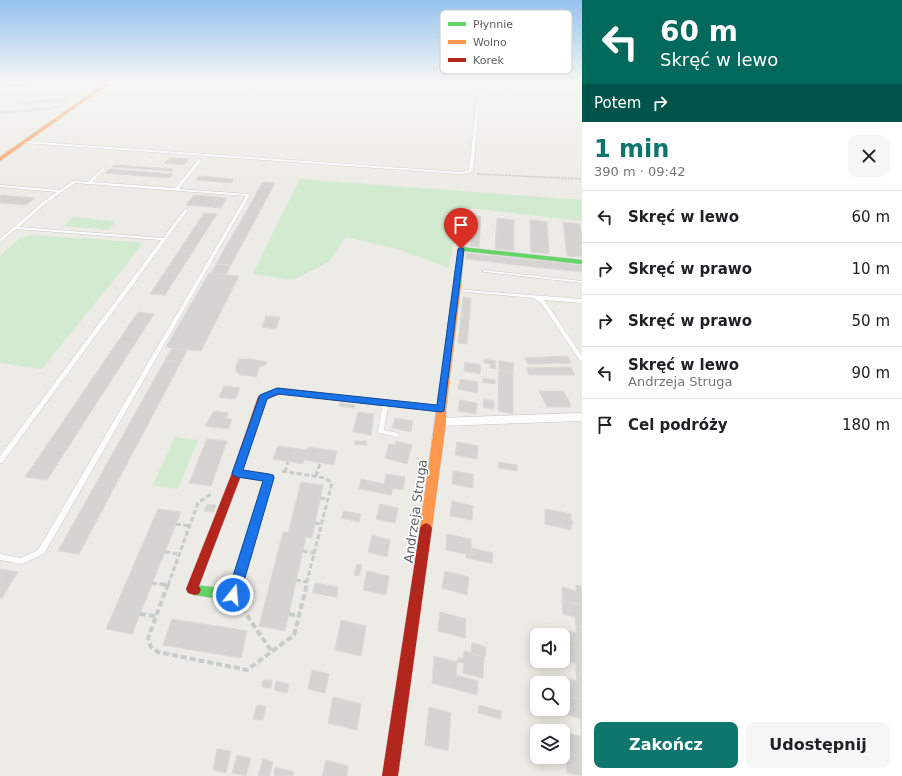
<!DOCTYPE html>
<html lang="pl">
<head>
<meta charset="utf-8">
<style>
	:root { --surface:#fff; --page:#f6f6f6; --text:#202124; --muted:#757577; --line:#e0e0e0; --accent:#0f766e }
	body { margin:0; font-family:"DejaVu Sans",sans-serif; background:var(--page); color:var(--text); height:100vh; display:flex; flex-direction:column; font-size:15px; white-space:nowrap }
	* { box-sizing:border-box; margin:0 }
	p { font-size:13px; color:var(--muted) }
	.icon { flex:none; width:22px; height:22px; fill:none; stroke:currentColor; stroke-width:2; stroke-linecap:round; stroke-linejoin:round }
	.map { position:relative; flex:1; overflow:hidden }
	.details { display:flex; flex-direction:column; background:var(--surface); width:320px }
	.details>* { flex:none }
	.top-card { background:#00695c; color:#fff; overflow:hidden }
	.buttons { position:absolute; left:530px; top:628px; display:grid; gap:8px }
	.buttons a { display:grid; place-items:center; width:40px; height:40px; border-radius:8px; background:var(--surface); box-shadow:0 2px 10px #0003; font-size:20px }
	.pin { position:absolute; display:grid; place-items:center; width:34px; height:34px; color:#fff; margin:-41px -17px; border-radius:50% 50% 50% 0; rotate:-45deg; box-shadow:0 0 4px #0007 }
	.pin .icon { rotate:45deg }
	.me { position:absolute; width:44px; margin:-22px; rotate:17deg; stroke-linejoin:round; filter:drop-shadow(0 0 3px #0008) }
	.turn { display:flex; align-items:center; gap:14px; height:84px; padding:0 12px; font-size:18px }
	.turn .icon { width:52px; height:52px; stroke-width:2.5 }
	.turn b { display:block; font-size:28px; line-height:34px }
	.then { display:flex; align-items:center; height:38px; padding:0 12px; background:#0003; gap:8px; font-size:15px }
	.round { display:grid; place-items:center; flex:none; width:42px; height:42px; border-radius:8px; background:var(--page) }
	.head { display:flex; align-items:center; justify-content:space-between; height:68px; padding:0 12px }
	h1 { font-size:24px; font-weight:600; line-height:30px; color:var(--accent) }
	.primary-button { display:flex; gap:8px; margin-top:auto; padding:8px 12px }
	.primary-button a { flex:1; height:46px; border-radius:8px; background:var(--accent); color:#fff; font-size:16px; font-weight:600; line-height:46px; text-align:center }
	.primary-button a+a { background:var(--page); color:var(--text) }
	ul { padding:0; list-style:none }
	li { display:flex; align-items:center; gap:12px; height:52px; padding:0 12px; border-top:1px solid var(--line) }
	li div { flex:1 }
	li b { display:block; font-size:15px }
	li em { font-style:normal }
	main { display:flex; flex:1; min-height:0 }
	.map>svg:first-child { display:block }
	.green { fill:#d2ead0 }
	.water { fill:#b8daf7 }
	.building { fill:#d5d4d0; stroke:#dcdad4 }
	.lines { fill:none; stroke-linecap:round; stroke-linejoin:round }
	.lane-casing { stroke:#c8c9c8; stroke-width:1 }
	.street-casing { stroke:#c8c9c8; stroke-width:1 }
	.fast-casing { stroke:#c9cac9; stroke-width:1 }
	.slow-casing { stroke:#c9cac9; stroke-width:1 }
	.jam-casing { stroke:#c9cac9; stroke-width:1 }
	.path-far3 { stroke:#c8cdca; stroke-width:1; stroke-dasharray:2 1; stroke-linecap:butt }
	.path-far2 { stroke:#c8cdca; stroke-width:1.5; stroke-dasharray:2.5 1; stroke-linecap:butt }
	.path-far1 { stroke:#c8cdca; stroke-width:3; stroke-dasharray:5 2.5; stroke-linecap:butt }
	.path { stroke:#c8cdca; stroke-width:4; stroke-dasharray:6 3; stroke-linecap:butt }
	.lane { fill:#fcfcfb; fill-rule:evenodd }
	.street { fill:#fcfcfb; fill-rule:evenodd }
	.fast { fill:#63d668; fill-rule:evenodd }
	.slow { fill:#ff974d; fill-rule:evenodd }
	.jam { fill:#b3261e; fill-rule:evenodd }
	.route { fill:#1a73e8; stroke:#114b97 }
	.labels { text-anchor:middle; stroke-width:3; stroke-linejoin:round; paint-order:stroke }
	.near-street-label { font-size:13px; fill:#5b5f65; stroke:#fff }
	.key { fill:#fff; stroke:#cecfd1; stroke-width:1 }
	.key-label { font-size:11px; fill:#5b5f65 }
</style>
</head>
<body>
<main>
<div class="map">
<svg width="582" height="776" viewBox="0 0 582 776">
	<rect width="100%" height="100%" fill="#ecebe5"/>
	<!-- green -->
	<path class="green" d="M300 179 582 200V221L460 207 449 268 397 249 346 237 329 262 293 280 253 274 276 226Z
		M73 217 116 221 108 230 64 226Z
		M32 235 137 242 142 245 42 369 0 363V256L20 238Z
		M175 437 198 440 178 489 153 485Z"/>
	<!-- water -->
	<path class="water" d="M17 81H49L34 85 0 87Z"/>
	<!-- building -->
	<path class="building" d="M66 98V99L23 103V102Z
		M66 99V101L23 105V103Z
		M59 106 60 108 23 112V110Z
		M20 110V112L0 114V112Z
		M170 158 189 159 184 165 164 163Z
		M114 165 173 169 172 171 112 167Z
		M110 169 173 174 169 178 105 173Z
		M199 176 233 179 231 183 196 180Z
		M263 182 275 183 231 265 216 264Z
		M0 195 35 198 26 205 0 203Z
		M194 195 218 197 211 207 186 205Z
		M218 197 227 198 221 208 211 207Z
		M204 213 217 214 165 295 150 294Z
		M473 216H481L479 247 470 246Z
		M497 218 514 220V251L495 249Z
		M530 220 547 222 549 254 531 252Z
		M563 222 580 224 582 238V257L567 256Z
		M466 253 534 260 535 267 466 259Z
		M534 260 582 265V272L535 267Z
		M216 264 231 265 226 275 211 273Z
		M209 273 239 276 201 351 166 347Z
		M463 297 471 298 467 344 458 343Z
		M138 312 154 314 47 480 25 477Z
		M266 316 280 317 276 329 262 327Z
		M172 348 188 349 181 362 165 360Z
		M567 356 571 363 528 364 524 358Z
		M239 359H250L267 362 265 366H260L256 377 250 376 240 375 236 371 237 368H235Z
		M484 359 496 361 495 369 490 368V364L484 363Z
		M165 360 181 362 79 554 58 551Z
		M499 361 514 363 513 372 499 370Z
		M465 362 481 365 480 374 464 371Z
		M571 367 575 375H529L526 368Z
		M499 370 513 372V414L498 411Z
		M483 378 495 380V384L483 382Z
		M460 379 478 382 477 393 458 389Z
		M224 386 240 388 235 399 219 397Z
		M539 391H563L569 401H570L569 402 571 407H547Z
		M484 399 494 401V409L483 407Z
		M460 400 477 403 476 414 458 411Z
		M340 403 355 405 354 408 339 406Z
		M214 411 228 413 226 418 232 419 228 429 205 426Z
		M358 412 374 414 371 435 353 432Z
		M395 418 413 421 411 432 392 428Z
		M207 439 227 441 211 486 189 483Z
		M355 441H366L367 445H355Z
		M396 441 412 445 407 464 385 458 389 444 395 445Z
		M457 442 478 446 477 459 455 455Z
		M278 446 307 450 308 447 337 451 334 465 304 460 303 464 273 459Z
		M498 462 517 465V471L499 468Z
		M453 471 473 474V488L452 484Z
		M386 474 405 477 403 490 393 488 391 495 359 489 361 479 384 484Z
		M301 482 323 485 312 538 306 537 285 631 259 626 283 532 288 533Z
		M452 501 473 506 472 520 450 516Z
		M207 504 216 505 214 512 204 511Z
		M380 504 398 508 395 523 376 519Z
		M158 509 181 512 132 634 106 629Z
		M545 509 571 514V519L573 521V524L571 525V530L545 524Z
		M344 511 361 514 359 522 341 518Z
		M447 534 471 539V555L446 550Z
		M372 535 390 540 387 557 368 552Z
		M471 548 493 553 492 563 466 558 467 554 471 555Z
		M357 564 362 565 359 576 354 575Z
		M0 569 18 572 2 598H0Z
		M367 571 389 576 386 595 363 590Z
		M445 571 469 577 467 595 442 588Z
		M315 583 338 587 337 597 313 593Z
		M576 585 582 586V605L562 601V587L576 591Z
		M562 601 582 605V628L576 626 575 617 563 614Z
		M440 612 466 619 465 638 438 631Z
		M172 619 247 631 241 658 163 645Z
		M341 620 366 626 361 656 335 650Z
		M576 626 582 628V650L563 645V635H560L559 629 576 633Z
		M472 643 486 647 485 657 471 653Z
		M565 645 582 650V674L576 673V664L566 661Z
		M464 651 484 657 483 678 463 673 464 663 457 662 458 658 463 659Z
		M434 656 457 662 456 675 478 681 477 695 432 683Z
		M312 670 329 674 325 693 308 689Z
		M576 673 582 674V700L563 695 562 677 577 681Z
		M263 680H272L271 688 262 687Z
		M276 681 289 684 287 693 274 690Z
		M567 696 582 700V727H581L580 718 568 715Z
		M333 697 361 704 357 730 328 723Z
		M257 705 266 706 263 720 253 719Z
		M479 705 501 711V719L478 713Z
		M429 707 451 713 448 751 425 745Z
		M581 727H582V757L566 752 565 732 581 737Z
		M217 749 231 751 226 773 213 770Z
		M566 752 582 757V776L567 773Z
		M237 755 251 758 246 776 232 773Z
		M263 759 273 762 269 776H258Z
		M326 760 348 766 347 776H322Z
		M275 767 294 772 293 776H274Z"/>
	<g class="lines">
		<defs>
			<path id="lane" d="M479 81H481L473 170 469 173 460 174 25 143 23 142 25 141 460 172 467 171 469 170Z
				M199 159 202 160 179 189 248 194 250 195 44 554 22 564 0 560V554L21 558 38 550 246 196 75 183 45 204 19 227 163 238 185 209 188 210 2 463H0V456L161 240 16 229 0 242V239L43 202 57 192 0 187V185L60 190 73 181 88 182 104 167 106 168 92 182 175 188Z
				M483 270 582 281V283L485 272H483Z
				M454 289 582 299V303L543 300 545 301 582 356V362L580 361 541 303 534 298 456 291H454Z
				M386 400 389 402 384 430 398 433 399 435 398 437H396L381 433H379L378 431 383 402Z"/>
			<path id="street" d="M582 413V421L441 426 436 425 435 422 436 419 441 418Z"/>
			<path id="fast" d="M461 247 582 260V264L464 251 461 285 457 287 453 285 458 249Z
				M385 400 441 406 446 409 441 412 382 405 380 403 382 401Z
				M237 469 269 474 273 475 274 478 239 595 237 599 233 601 195 595 191 594 189 590 191 586 195 585 229 589 263 481 233 476 232 473 233 470Z"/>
			<path id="slow" d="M108 81H113L0 161V157Z
				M454 283H457L461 285 446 409V422L432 528 430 531 426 533 422 531 420 528Z"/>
			<path id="jam" d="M279 388 385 400 390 403 385 406 280 394 267 399 242 473 199 586 201 590 199 594 195 595 188 593 186 589 232 473 258 397 260 395Z
				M426 523 430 525 432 528 398 776H382L420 528 422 525Z"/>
		</defs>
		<!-- lane casing -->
		<use href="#lane" class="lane-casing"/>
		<!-- street casing -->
		<use href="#street" class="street-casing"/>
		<!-- fast casing -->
		<use href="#fast" class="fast-casing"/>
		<!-- slow casing -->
		<use href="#slow" class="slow-casing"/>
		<!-- jam casing -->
		<use href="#jam" class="jam-casing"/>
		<!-- path-far3 -->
		<path class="path-far3" d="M580 81 582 86"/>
		<!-- path-far2 -->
		<path class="path-far2" d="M477 174 582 179"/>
		<!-- path-far1 -->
		<path class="path-far1" d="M282 471 325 478 332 483 306 585
			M285 472 288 462
			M316 476 320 463
			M320 498 328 499
			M315 523 321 524
			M176 524 190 526
			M303 551 314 553
			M165 552 179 554
			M296 580 307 582
			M152 583 167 585
			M168 585 198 503 212 493"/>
		<!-- path -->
		<path class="path" d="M160 584 167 585
			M168 584 148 638 151 647 158 652 247 670 294 635 307 584
			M242 608 272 652
			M140 614 155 616
			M289 614 299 616"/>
		<!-- lane -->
		<use href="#lane" class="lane"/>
		<!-- street -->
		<use href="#street" class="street"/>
		<!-- fast -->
		<use href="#fast" class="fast"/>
		<!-- slow -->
		<use href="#slow" class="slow"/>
		<!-- jam -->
		<use href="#jam" class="jam"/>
	</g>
	<!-- sky -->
	<linearGradient id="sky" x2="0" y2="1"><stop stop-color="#95c3ee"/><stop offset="0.43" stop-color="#f6f6f3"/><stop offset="1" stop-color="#f6f6f3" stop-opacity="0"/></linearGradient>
	<rect width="582" height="190" fill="url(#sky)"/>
	<!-- route -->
	<path class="route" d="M461 247 464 249 444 411 441 412 278 394 267 399 243 470 269 474 273 475 274 478 240 595 238 599 233 601 229 599 227 595 263 481 237 477 233 475 232 473 260 395 277 388 437 405 458 249Z"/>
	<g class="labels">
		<!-- near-street labels -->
		<g class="near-street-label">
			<text transform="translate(415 511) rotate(-82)" y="5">Andrzeja Struga</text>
		</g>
	</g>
	<!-- legend -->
	<rect x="440" y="10" width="132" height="64" rx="6" class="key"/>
	<rect x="448" y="22" width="18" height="4" fill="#63d668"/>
	<rect x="448" y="40" width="18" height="4" fill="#ff974d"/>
	<rect x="448" y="58" width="18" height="4" fill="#b3261e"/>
	<g class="key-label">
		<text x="473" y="28">Płynnie</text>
		<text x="473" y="46">Wolno</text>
		<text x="473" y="64">Korek</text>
	</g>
</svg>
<div class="buttons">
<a><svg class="icon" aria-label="sound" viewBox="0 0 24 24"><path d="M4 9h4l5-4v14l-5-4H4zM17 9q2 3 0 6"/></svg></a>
<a><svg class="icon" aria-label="search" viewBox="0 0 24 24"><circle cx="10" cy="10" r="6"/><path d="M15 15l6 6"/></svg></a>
<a><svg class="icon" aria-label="layers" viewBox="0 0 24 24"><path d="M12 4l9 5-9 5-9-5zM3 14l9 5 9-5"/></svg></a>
</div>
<div class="pin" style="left:461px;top:249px;background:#d93025"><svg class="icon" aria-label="arrive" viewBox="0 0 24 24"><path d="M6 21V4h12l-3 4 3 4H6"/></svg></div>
<svg class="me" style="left:233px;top:595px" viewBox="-20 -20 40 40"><circle r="17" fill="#1a73e8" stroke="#fff" stroke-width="3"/><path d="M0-11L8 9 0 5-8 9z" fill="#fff"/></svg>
</div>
<section class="details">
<div class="top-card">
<div class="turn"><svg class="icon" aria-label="left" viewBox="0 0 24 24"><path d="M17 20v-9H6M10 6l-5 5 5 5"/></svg><div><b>60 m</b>Skręć w lewo</div></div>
<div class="then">Potem<svg class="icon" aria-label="right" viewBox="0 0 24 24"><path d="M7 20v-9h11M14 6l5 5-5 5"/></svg></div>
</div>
<div class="head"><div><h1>1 min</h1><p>390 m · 09:42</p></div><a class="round"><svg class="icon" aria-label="close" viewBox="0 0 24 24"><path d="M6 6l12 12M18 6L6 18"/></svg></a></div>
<ul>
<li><svg class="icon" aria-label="left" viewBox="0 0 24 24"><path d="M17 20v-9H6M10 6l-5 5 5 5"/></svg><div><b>Skręć w lewo</b></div><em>60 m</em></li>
<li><svg class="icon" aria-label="right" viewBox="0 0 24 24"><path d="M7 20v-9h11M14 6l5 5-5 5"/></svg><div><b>Skręć w prawo</b></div><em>10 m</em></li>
<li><svg class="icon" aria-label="right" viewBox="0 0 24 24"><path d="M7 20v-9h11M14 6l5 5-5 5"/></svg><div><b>Skręć w prawo</b></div><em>50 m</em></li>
<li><svg class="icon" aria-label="left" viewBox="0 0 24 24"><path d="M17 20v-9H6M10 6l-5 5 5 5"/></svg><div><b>Skręć w lewo</b><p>Andrzeja Struga</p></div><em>90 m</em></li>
<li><svg class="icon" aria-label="arrive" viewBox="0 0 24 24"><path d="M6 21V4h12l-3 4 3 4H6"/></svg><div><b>Cel podróży</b></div><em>180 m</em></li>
</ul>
<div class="primary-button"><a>Zakończ</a><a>Udostępnij</a></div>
</section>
</main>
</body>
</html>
